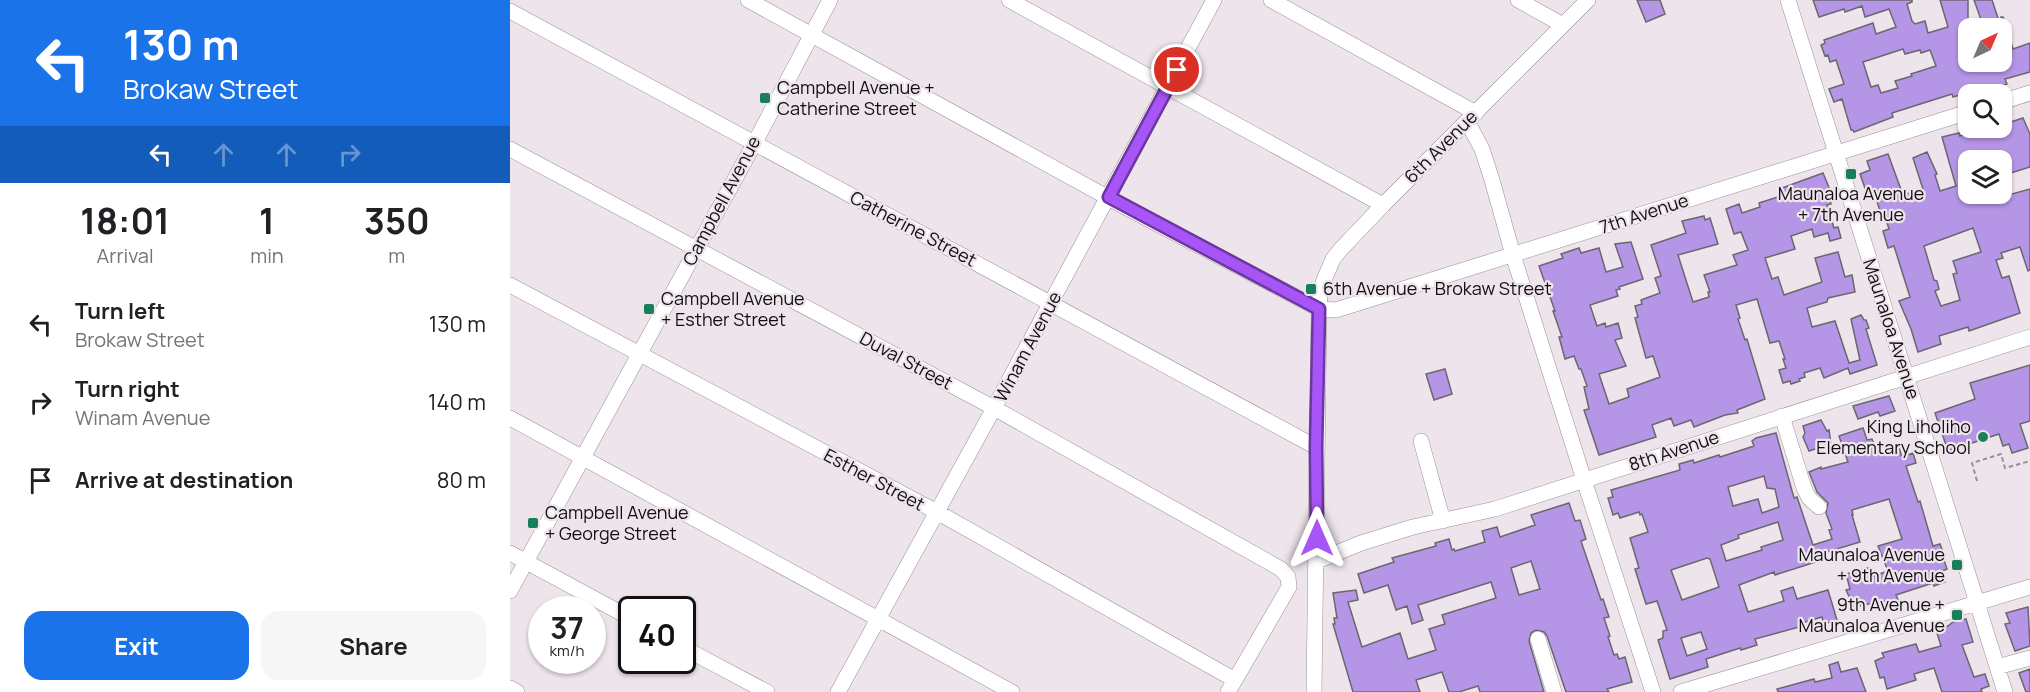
<!DOCTYPE html>
<html lang="en">
<head>
<meta charset="utf-8">
<style>
	:root { --surface:#fff; --page:#f6f6f6; --text:#202124; --muted:#757577; --accent:#1a73e8 }
	body { margin:0; font-family:Manrope,sans-serif; background:var(--page); color:var(--text); height:100vh; display:flex; flex-direction:column; font-size:22px; white-space:nowrap }
	* { box-sizing:border-box; margin:0 }
	p { font-size:20px; color:var(--muted) }
	.icon { flex:none; width:33px; height:33px; fill:none; stroke:currentColor; stroke-width:2; stroke-linecap:round; stroke-linejoin:round }
	.map { position:relative; flex:1; overflow:hidden }
	.drawer { display:flex; flex-direction:column; background:var(--surface); width:510px }
	.drawer>* { flex:none }
	.guide { background:#1a73e8; color:#fff; overflow:hidden }
	.needle { width:39px; rotate:44deg }
	.tools { position:absolute; left:1448px; top:18px; display:grid; gap:12px }
	.tools a { display:grid; place-items:center; width:54px; height:54px; border-radius:12px; background:var(--surface); box-shadow:0 2px 4px #0004; font-size:30px }
	.speed { position:absolute; left:18px; top:596px; display:flex; gap:12px; font-size:30px; font-weight:700; text-align:center }
	.speed>* { display:grid; place-content:center; width:78px; height:78px; border-radius:50%; background:var(--surface); box-shadow:0 2px 4px #0004; line-height:1 }
	.speed small { font-size:15px; font-weight:400 }
	.speed .limit { border:3px solid #111; border-radius:9px; background:#fff; color:#111 }
	.pin { position:absolute; display:grid; place-items:center; width:51px; height:51px; color:#fff; margin:-26px; border:3px solid #fff; border-radius:50%; box-shadow:0 2px 6px #0007 }
	.me { position:absolute; width:66px; margin:-33px; rotate:0deg; stroke-linejoin:round; filter:drop-shadow(0 0 4px #0008) }
	.turn { display:flex; align-items:center; gap:21px; height:126px; padding:0 24px; font-size:27px }
	.turn .icon { width:78px; height:78px; stroke-width:2.5 }
	.turn b { display:block; font-size:42px; line-height:51px }
	.lanes { display:flex; align-items:center; height:57px; padding:0 24px; background:#0003; justify-content:center; gap:30px; direction:ltr }
	.lanes .off { opacity:.35 }
	.eta { display:flex; justify-content:space-evenly; align-items:center; height:102px; text-align:center }
	.eta b { font-size:36px; font-weight:700; line-height:42px }
	.button { display:flex; gap:12px; margin-top:auto; padding:12px 24px }
	.button a { flex:1; height:69px; border-radius:18px; background:var(--accent); color:#fff; font-size:24px; font-weight:700; line-height:69px; text-align:center }
	.button a+a { background:var(--page); color:var(--text) }
	ul { padding:0; list-style:none }
	li { display:flex; align-items:center; gap:18px; height:78px; padding:0 24px }
	li div { flex:1 }
	li b { display:block; font-size:22px }
	li em { font-style:normal }
	main { display:flex; flex:1; min-height:0 }
	.map>svg:first-child { display:block }
	.building { fill:#b495e6; stroke:#6a6770; stroke-width:1.5; fill-rule:evenodd }
	.lines { fill:none; stroke-linecap:round; stroke-linejoin:round }
	.minor-casing { stroke:#9a9097; stroke-width:16 }
	.path { stroke:#968f94; stroke-width:2; stroke-dasharray:4.5 3; stroke-linecap:butt }
	.minor { stroke:#fff; stroke-width:15 }
	.route-casing { stroke:#6d37a1; stroke-width:15 }
	.route { stroke:#a855f7; stroke-width:10 }
	.poi-dot { fill:#187f5a; stroke:#eee4eb; stroke-width:2 }
	.labels { text-anchor:middle; stroke-width:4.5; stroke-linejoin:round; paint-order:stroke }
	.poi-label { font-size:18px; fill:#110e10; stroke:#eee4eb; text-anchor:start }
	.street-label { font-size:18px; fill:#110e10; stroke:#eee4eb }
</style>
</head>
<body>
<main>
<section class="drawer">
<div class="guide">
<div class="turn"><svg class="icon" aria-label="left" viewBox="0 0 24 24"><path d="M17 20v-9H6M10 6l-5 5 5 5"/></svg><div><b>130 m</b>Brokaw Street</div></div>
<div class="lanes"><svg class="icon" aria-label="left" viewBox="0 0 24 24"><path d="M17 20v-9H6M10 6l-5 5 5 5"/></svg><svg class="icon off" aria-label="ahead" viewBox="0 0 24 24"><path d="M12 20V5M6 11l6-6 6 6"/></svg><svg class="icon off" aria-label="ahead" viewBox="0 0 24 24"><path d="M12 20V5M6 11l6-6 6 6"/></svg><svg class="icon off" aria-label="right" viewBox="0 0 24 24"><path d="M7 20v-9h11M14 6l5 5-5 5"/></svg></div>
</div>
<div class="eta">
<div><b>18:01</b><p>Arrival</p></div>
<div><b>1</b><p>min</p></div>
<div><b>350</b><p>m</p></div>
</div>
<ul>
<li><svg class="icon" aria-label="left" viewBox="0 0 24 24"><path d="M17 20v-9H6M10 6l-5 5 5 5"/></svg><div><b>Turn left</b><p>Brokaw Street</p></div><em>130 m</em></li>
<li><svg class="icon" aria-label="right" viewBox="0 0 24 24"><path d="M7 20v-9h11M14 6l5 5-5 5"/></svg><div><b>Turn right</b><p>Winam Avenue</p></div><em>140 m</em></li>
<li><svg class="icon" aria-label="arrive" viewBox="0 0 24 24"><path d="M6 21V4h12l-3 4 3 4H6"/></svg><div><b>Arrive at destination</b></div><em>80 m</em></li>
</ul>
<div class="button"><a>Exit</a><a>Share</a></div>
</section>
<div class="map">
<svg width="1520" height="692" viewBox="0 0 1520 692">
	<rect width="100%" height="100%" fill="#eee4eb"/>
	<!-- building -->
	<path class="building" d="M1127 0H1150L1155 14 1136 22Z
		M1303 0H1402V2L1397 4 1402 21 1405 24 1415 21 1418 33 1438 27 1430 0H1458V62H1493L1491 55V28H1474L1464 0H1482L1491 27V17H1493L1503 49 1520 43V72L1495 79 1497 84 1485 88 1484 85 1443 97 1442 94 1382 113 1383 117 1344 132 1343 130H1341L1332 99 1324 102 1319 89 1334 84 1326 60 1320 62 1318 55 1315 56 1311 45 1315 43 1314 40 1363 23 1366 34 1386 27 1379 9 1355 17 1352 6 1335 12 1334 9 1309 17ZM1393 49 1395 54 1410 50 1411 53 1420 50 1426 66 1401 74 1402 76 1385 81 1388 88 1371 93 1368 85 1361 87 1353 62Z
		M1513 118 1520 134V167L1491 176V160H1458V194H1466L1469 203 1520 189V270L1518 271 1510 247 1491 253 1493 258 1486 260 1492 278 1499 276 1510 313 1459 331 1458 327 1429 336 1431 344 1408 352 1401 329 1389 301 1400 297 1384 246 1378 248 1373 231 1379 229 1374 213 1371 214 1363 189 1356 191 1350 174 1360 170 1357 161 1378 154 1393 195 1413 189 1403 158 1417 152 1427 174 1425 175 1430 191 1446 186 1432 137 1449 133 1450 136 1471 128H1477L1480 134 1500 127 1498 123ZM1463 228 1471 252 1443 261 1447 273 1443 274 1450 300 1431 306 1425 291 1429 289 1427 281 1424 280 1414 246Z
		M1313 173 1323 197 1320 198 1321 204 1317 205 1324 228 1328 227 1331 238 1320 241 1318 233 1304 237 1302 229 1281 236 1285 249 1255 258 1262 279 1268 277 1274 295 1312 282 1305 258 1328 252 1335 277 1342 275 1345 292 1318 298 1317 302 1297 308 1302 327 1325 321 1339 363 1350 360 1341 319 1351 315 1354 320H1356L1359 328 1356 329 1367 365 1340 374 1338 368 1314 378 1310 368 1294 373 1295 377 1289 379 1290 381 1281 384 1280 381 1273 383 1269 370 1276 368 1273 359H1275L1269 341 1260 343 1247 299 1226 305 1230 318 1228 319 1235 340 1237 339 1255 399 1227 410 1228 413 1215 415 1184 427 1181 420 1164 426 1161 418 1142 425 1146 437 1089 455 1074 410 1079 409 1074 387 1077 386 1071 369H1069L1064 356 1055 359 1049 337H1052L1043 311H1045L1029 266 1053 258 1051 254 1069 248 1071 253 1089 248 1096 272 1113 267 1105 244 1121 242 1133 279 1109 287 1110 289 1106 290 1108 296 1080 305 1087 326 1095 323 1096 327 1108 323 1112 338 1105 340 1116 366 1089 374 1099 404 1119 397 1117 389 1150 377 1143 356 1136 358 1125 318 1128 317 1125 306 1132 304 1131 300 1150 293 1145 278 1151 276 1141 245 1176 233 1172 221 1194 216 1195 220 1200 218 1208 244 1168 255 1183 302 1199 297 1198 292H1200L1194 275 1227 265 1223 255 1238 250 1231 232 1224 234 1216 209 1229 204 1232 213 1250 207 1249 203 1274 195 1272 188Z
		M1520 365V421L1510 424 1518 448 1502 453 1499 444 1493 446 1489 434 1438 451 1425 413 1465 399 1460 383Z
		M935 369 942 394 924 400 916 374Z
		M1379 396 1385 411 1370 416 1368 412 1348 419 1343 406Z
		M1311 420 1317 431 1319 430 1321 444 1299 451 1293 437 1295 433 1293 426Z
		M1353 428 1357 440 1362 439 1368 454 1389 448 1392 457 1403 453 1406 463 1396 466 1408 502 1410 501 1423 546 1430 544 1435 557H1433L1437 569 1432 571 1435 582 1424 586 1423 583 1398 591 1386 595 1389 602 1375 606 1374 601 1344 607 1336 590 1340 589 1336 574 1358 568 1361 577 1378 571 1368 546 1392 539 1379 499 1342 510 1343 515H1342L1350 542 1310 554 1312 560 1265 575 1264 572 1229 585 1238 612 1274 601 1271 591 1283 587 1287 599 1318 590 1327 620 1314 624 1312 617 1292 623 1293 626 1245 639 1247 645 1231 650 1230 648 1196 659 1198 667 1160 679 1148 640 1153 638V631L1157 630 1147 601 1136 604 1125 569 1129 568 1120 538 1138 532 1132 514 1130 515 1129 512 1110 518 1108 513 1103 515 1098 498 1103 497 1101 490 1170 470 1169 464 1183 460 1184 463 1209 455 1210 457 1244 446 1242 441 1246 438 1266 433 1284 498 1287 497 1303 545 1322 539 1319 530 1322 529 1316 513 1318 503 1307 492 1299 472 1311 467V469L1338 462 1329 436ZM1254 476 1257 488 1265 489 1269 507 1252 513 1248 499 1223 506 1218 487ZM1268 522 1273 540 1251 547 1252 550 1216 561 1211 545 1229 538 1228 535ZM1197 558 1200 559 1209 587 1172 600 1161 570ZM1191 632 1197 649 1177 656 1171 638Z
		M1059 503 1065 521 1070 520 1076 539 1071 541 1091 600 1093 599 1099 617 1094 618 1100 636 1098 637 1104 655 1107 654 1109 659 1115 657 1122 682 1097 689 1099 692H1056L1037 636 1034 632 1026 630 1021 633 1019 641 1034 692H970L968 686 949 692H939L932 672 906 680 910 692H843L823 624H825L824 618H827L823 593 846 590 848 600 838 602 852 647 890 633 898 659 926 650 919 629 935 624 932 615 986 598 981 582 908 605 913 620 902 624 897 606 886 610 878 585 854 593 848 574 884 562 882 558 926 546 925 543 939 539 942 550 944 549 945 551 975 542 972 531 987 527 990 537 1025 525 1021 515ZM1021 561 1030 589 1009 595 1001 568Z
		M1518 607 1520 646 1505 651 1495 624 1500 623 1496 613Z
		M1456 619 1463 642 1452 645 1464 677 1475 674 1479 686 1471 689 1472 692H1432L1424 668 1404 674 1406 680 1377 689 1374 677 1370 678 1365 661 1374 657 1372 653 1406 644 1409 652 1431 646 1426 630 1438 626 1443 622Z
		M1328 662 1331 672 1347 668 1356 692H1268L1267 689 1304 679 1305 682 1322 678 1319 665Z
		M1520 669V692H1516L1509 673Z"/>
	<g class="lines">
		<defs>
			<path id="minor" d="M238 0 615 207 809 309 826 310 1458 112
				M499 0 873 205
				M761 0 966 113
				M1008 0 1053 25
				M1278 0 1495 692
				M0 11 806 447
				M1491 102 1520 93
				M957 121 972 149 982 180 1003 255 1074 480 1143 692
				M0 149 484 408 771 569 778 577 779 587 718 692
				M0 285 427 512 725 680
				M1272 416 1294 488 1299 498 1309 507
				M0 418 502 692
				M911 441 933 521
				M0 553 122 619
				M807 561 851 543 903 527 985 509 1520 337
				M0 591 244 144 320 0
				M1028 639 1044 692
				M172 647 257 692
				M1487 667 1520 658
				M0 688 7 692
				M328 692 484 408 704 0
				M804 692 809 309 810 293 814 280 823 259 831 249 873 205 1078 0
				M1171 692 1520 587"/>
		</defs>
		<!-- minor casing -->
		<use href="#minor" class="minor-casing"/>
		<!-- path -->
		<path class="path" d="M1467 481 1462 463 1491 454 1495 468 1520 461"/>
		<!-- minor -->
		<use href="#minor" class="minor"/>
	</g>
	<g class="lines">
		<defs>
			<path id="route" d="M667 70 599 197 809 309 806 447 807 538"/>
		</defs>
		<!-- route casing -->
		<use href="#route" class="route-casing"/>
		<!-- route -->
		<use href="#route" class="route"/>
	</g>
	<!-- markers -->
	<g class="poi-dot">
		<rect x="249" y="92" width="12" height="12" rx="3"/>
		<rect x="1335" y="168" width="12" height="12" rx="3"/>
		<rect x="795" y="283" width="12" height="12" rx="3"/>
		<rect x="133" y="303" width="12" height="12" rx="3"/>
		<circle cx="1473" cy="437" r="6"/>
		<rect x="17" y="517" width="12" height="12" rx="3"/>
		<rect x="1441" y="559" width="12" height="12" rx="3"/>
		<rect x="1441" y="609" width="12" height="12" rx="3"/>
	</g>
	<g class="labels">
		<!-- poi labels -->
		<g class="poi-label">
			<text x="267" y="94">Campbell Avenue +<tspan x="267" dy="21">Catherine Street</tspan></text>
			<text x="1341" y="200" text-anchor="middle">Maunaloa Avenue<tspan x="1341" dy="21">+ 7th Avenue</tspan></text>
			<text x="813" y="295">6th Avenue + Brokaw Street</text>
			<text x="151" y="305">Campbell Avenue<tspan x="151" dy="21">+ Esther Street</tspan></text>
			<text x="1461" y="433" text-anchor="end">King Liholiho<tspan x="1461" dy="21">Elementary School</tspan></text>
			<text x="35" y="519">Campbell Avenue<tspan x="35" dy="21">+ George Street</tspan></text>
			<text x="1435" y="561" text-anchor="end">Maunaloa Avenue<tspan x="1435" dy="21">+ 9th Avenue</tspan></text>
			<text x="1435" y="611" text-anchor="end">9th Avenue +<tspan x="1435" dy="21">Maunaloa Avenue</tspan></text>
		</g>
		<!-- street labels -->
		<g class="street-label">
			<text transform="translate(931 147) rotate(-45)" y="6">6th Avenue</text>
			<text transform="translate(212 201) rotate(-62)" y="6">Campbell Avenue</text>
			<text transform="translate(1134 214) rotate(-18)" y="6">7th Avenue</text>
			<text transform="translate(403 229) rotate(28)" y="6">Catherine Street</text>
			<text transform="translate(1381 329) rotate(72)" y="6">Maunaloa Avenue</text>
			<text transform="translate(518 347) rotate(-62)" y="6">Winam Avenue</text>
			<text transform="translate(396 361) rotate(28)" y="6">Duval Street</text>
			<text transform="translate(1164 451) rotate(-18)" y="6">8th Avenue</text>
			<text transform="translate(364 480) rotate(28)" y="6">Esther Street</text>
		</g>
	</g>
</svg>
<div class="tools">
<a><svg class="needle" viewBox="-14 -14 28 28"><path d="M0-13l5 13h-10z" fill="#e53935"/><path d="M0 13l5-13h-10z" fill="#757577"/></svg></a>
<a><svg class="icon" aria-label="search" viewBox="0 0 24 24"><circle cx="10" cy="10" r="6"/><path d="M15 15l6 6"/></svg></a>
<a><svg class="icon" aria-label="layers" viewBox="0 0 24 24"><path d="M12 4l9 5-9 5-9-5zM3 14l9 5 9-5"/></svg></a>
</div>
<div class="speed"><div>37<small>km/h</small></div><div class="limit">40</div></div>
<div class="pin" style="left:667px;top:70px;background:#d93025"><svg class="icon" aria-label="arrive" viewBox="0 0 24 24"><path d="M6 21V4h12l-3 4 3 4H6"/></svg></div>
<svg class="me" style="left:807px;top:538px" viewBox="-20 -20 40 40"><path d="M0-17L14 15 0 8-14 15z" fill="#a855f7" stroke="#fff" stroke-width="4"/></svg>
</div>
</main>
</body>
</html>
